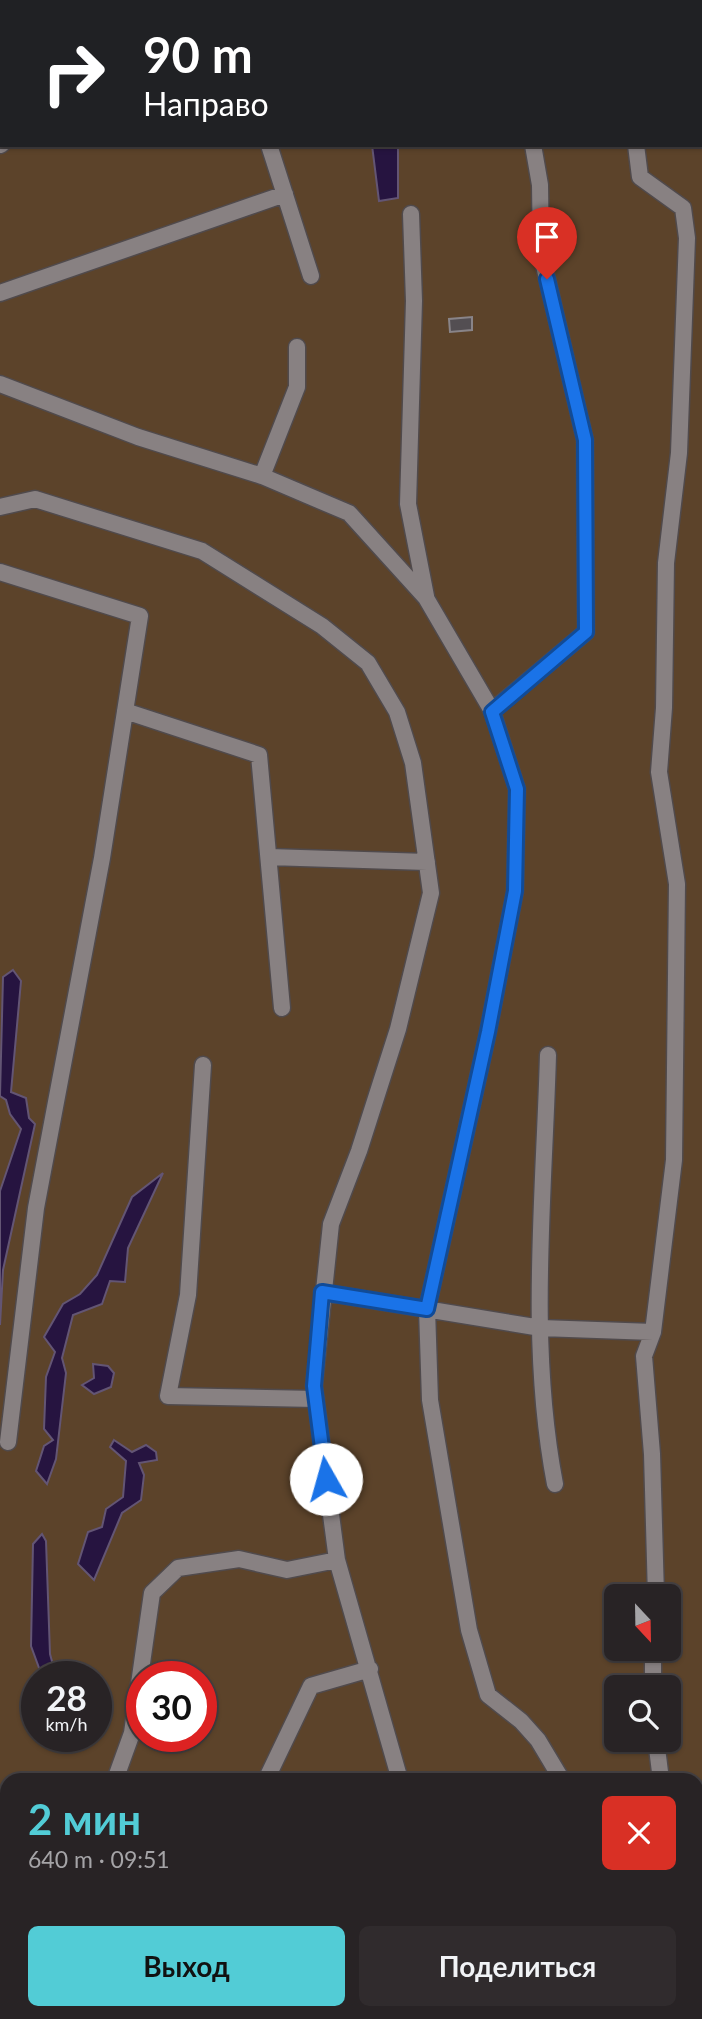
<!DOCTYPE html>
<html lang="ru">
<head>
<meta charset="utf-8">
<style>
	:root { --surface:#282325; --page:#302b2d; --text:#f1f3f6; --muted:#a5a4a7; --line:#444042; --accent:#52ccd6 }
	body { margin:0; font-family:Lato,sans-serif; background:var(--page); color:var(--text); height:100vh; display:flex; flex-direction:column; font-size:26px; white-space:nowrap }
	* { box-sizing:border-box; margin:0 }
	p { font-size:23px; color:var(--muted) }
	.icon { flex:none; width:38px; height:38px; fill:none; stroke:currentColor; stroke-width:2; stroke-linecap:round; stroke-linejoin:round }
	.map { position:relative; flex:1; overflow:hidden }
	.sheet { position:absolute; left:0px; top:1773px; width:704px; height:247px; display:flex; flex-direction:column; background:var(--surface); border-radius:21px 21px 0 0; box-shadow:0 2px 5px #0004,0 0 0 2px var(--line) }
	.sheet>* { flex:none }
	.hud { position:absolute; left:0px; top:0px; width:704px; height:147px; box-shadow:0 2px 5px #0004,0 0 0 2px var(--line); background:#202124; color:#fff; overflow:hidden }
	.needle { width:46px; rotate:158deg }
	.controls { position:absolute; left:604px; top:1584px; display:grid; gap:14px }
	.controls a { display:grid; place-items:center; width:77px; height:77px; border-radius:10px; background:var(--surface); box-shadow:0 2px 5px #0004,0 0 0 2px var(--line); font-size:35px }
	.speed { position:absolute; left:21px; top:1661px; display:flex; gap:14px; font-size:35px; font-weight:700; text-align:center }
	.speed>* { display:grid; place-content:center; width:91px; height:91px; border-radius:50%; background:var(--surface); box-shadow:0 2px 5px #0004,0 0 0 2px var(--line); line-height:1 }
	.speed small { font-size:18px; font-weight:400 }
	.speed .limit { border:10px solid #d22; background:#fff; color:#111 }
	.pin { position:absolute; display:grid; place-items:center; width:60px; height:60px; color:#fff; margin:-72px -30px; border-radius:50% 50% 50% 0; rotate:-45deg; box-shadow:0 0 7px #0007 }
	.pin .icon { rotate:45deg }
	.me { position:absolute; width:77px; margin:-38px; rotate:353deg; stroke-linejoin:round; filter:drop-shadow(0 0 5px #0008) }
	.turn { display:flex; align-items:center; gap:24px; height:147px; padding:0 28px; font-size:32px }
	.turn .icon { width:91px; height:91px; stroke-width:2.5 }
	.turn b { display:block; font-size:49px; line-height:60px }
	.round { display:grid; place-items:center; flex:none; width:74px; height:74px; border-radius:10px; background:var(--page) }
	.summary { display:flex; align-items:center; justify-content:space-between; height:119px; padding:0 28px }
	h1 { font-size:42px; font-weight:700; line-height:52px; color:var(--accent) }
	.button { display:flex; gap:14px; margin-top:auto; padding:14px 28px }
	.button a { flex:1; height:80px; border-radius:10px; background:var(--accent); color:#111; font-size:28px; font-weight:700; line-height:80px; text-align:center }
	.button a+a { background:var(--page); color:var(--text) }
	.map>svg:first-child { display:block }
	.green { fill:#5c432a; fill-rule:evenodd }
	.water { fill:#261440; stroke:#635574; stroke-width:2 }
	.building { fill:#534e52; stroke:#898488; stroke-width:2 }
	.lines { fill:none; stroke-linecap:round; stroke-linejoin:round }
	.minor-casing { stroke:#504a4c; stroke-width:19 }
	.path { stroke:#7c7678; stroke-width:2.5; stroke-dasharray:2 5; stroke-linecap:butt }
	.minor { stroke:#888182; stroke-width:16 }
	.route-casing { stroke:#114b97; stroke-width:18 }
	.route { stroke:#1a73e8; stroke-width:12 }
</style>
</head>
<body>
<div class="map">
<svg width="702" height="2019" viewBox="0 0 702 2019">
	<rect width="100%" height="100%" fill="#352f31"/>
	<!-- green -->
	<path class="green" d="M0 0H702V2019H0ZM2 2H702V145H2ZM616 1596H668V1648H616ZM37 1676H96V1736H37ZM142 1676H201V1736H142ZM616 1687H668V1740H616ZM7 1780H696V2012H7Z"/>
	<!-- water -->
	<path class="water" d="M372 145H398V198L379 201Z
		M13 970 21 981 11 1092 26 1098 29 1118 35 1124 3 1270 0 1325V1191L21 1129 10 1114 6 1100 0 1096 3 977Z
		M163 1173 128 1248 125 1282 110 1281 102 1304 73 1315 62 1358 66 1373 56 1459 47 1484 36 1471 44 1446 53 1440 44 1429 46 1377 55 1352 44 1337 63 1304 80 1294 97 1275 132 1197Z
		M93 1364 108 1366 114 1373 111 1387 94 1394 82 1385 94 1378Z
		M114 1440 132 1452 146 1445 156 1452 157 1460 139 1463 144 1475 141 1500 122 1513 94 1580 78 1564 88 1532 102 1527 106 1509 123 1497 126 1461 110 1447Z
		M42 1534 46 1541 50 1654 56 1676H42L31 1646 33 1544Z"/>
	<!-- building -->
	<path class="building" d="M472 317V330L450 332 449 319Z"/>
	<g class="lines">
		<defs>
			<path id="minor" d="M222 0 223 2
				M615 0V2
				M516 2V0
				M0 145 2 144
				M269 145 311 276
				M636 145 640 177 683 208 687 238 679 453 666 563 664 708 659 772 677 884 674 1160 653 1332 644 1356 652 1454 656 1596
				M411 214 414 301 408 504 426 596
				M0 293 285 194
				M0 384 138 437 262 476 349 513 426 598 492 711 517 789 515 891 488 1032 427 1309 430 1400 469 1630 488 1695 521 1721 538 1740 562 1780
				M262 476 297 387V347
				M0 507 35 499 202 551 322 626 368 663 397 712 413 763 431 893 398 1029 359 1151 331 1224 314 1386 337 1560 400 1780
				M0 572 140 616 102 858 36 1208 8 1442
				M125 711 259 755 282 1008
				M492 711 586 632 585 440 541 253 540 185 533 145
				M269 857 427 862
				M548 1055C544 1197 528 1344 555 1484
				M203 1065 188 1295 168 1396 316 1399
				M322 1292 541 1328 653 1332
				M614 1646H616
				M653 1648V1687
				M656 1740 661 1780
				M115 1780 132 1733 152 1593 178 1568 239 1559 287 1570 337 1560
				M266 1780 311 1686 370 1669
				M644 2012 645 2019
				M24 2019 25 2012
				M312 2019 314 2012
				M464 2019 465 2012"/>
		</defs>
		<!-- minor casing -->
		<use href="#minor" class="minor-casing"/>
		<!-- path -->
		<path class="path" d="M696 1783 702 1782"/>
		<!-- minor -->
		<use href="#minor" class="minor"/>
	</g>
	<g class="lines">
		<defs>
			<path id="route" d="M326 1479 314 1386 322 1292 427 1309 488 1032 515 891 517 789 492 712 586 632 585 440 547 279"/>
		</defs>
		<!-- route casing -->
		<use href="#route" class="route-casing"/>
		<!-- route -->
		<use href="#route" class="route"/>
	</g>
</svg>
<div class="controls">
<a><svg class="needle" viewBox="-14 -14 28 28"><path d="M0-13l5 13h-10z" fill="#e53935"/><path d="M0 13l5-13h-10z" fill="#a5a4a7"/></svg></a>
<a><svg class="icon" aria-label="search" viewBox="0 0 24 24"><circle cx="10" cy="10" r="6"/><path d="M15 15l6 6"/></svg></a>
</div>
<div class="speed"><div>28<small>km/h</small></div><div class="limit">30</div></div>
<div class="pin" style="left:547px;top:279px;background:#d93025"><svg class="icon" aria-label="arrive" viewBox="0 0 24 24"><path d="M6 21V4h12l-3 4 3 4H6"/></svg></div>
<svg class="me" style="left:326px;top:1479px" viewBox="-20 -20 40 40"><circle r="19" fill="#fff"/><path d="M0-13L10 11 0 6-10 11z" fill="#1a73e8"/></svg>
<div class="hud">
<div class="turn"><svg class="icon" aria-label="right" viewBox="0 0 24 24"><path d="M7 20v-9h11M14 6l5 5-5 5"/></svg><div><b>90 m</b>Направо</div></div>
</div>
<section class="sheet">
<div class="summary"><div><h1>2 мин</h1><p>640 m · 09:51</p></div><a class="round" style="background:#d93025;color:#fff"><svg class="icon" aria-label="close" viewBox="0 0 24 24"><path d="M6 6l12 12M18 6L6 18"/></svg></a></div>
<div class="button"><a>Выход</a><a>Поделиться</a></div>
</section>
</div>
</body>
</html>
